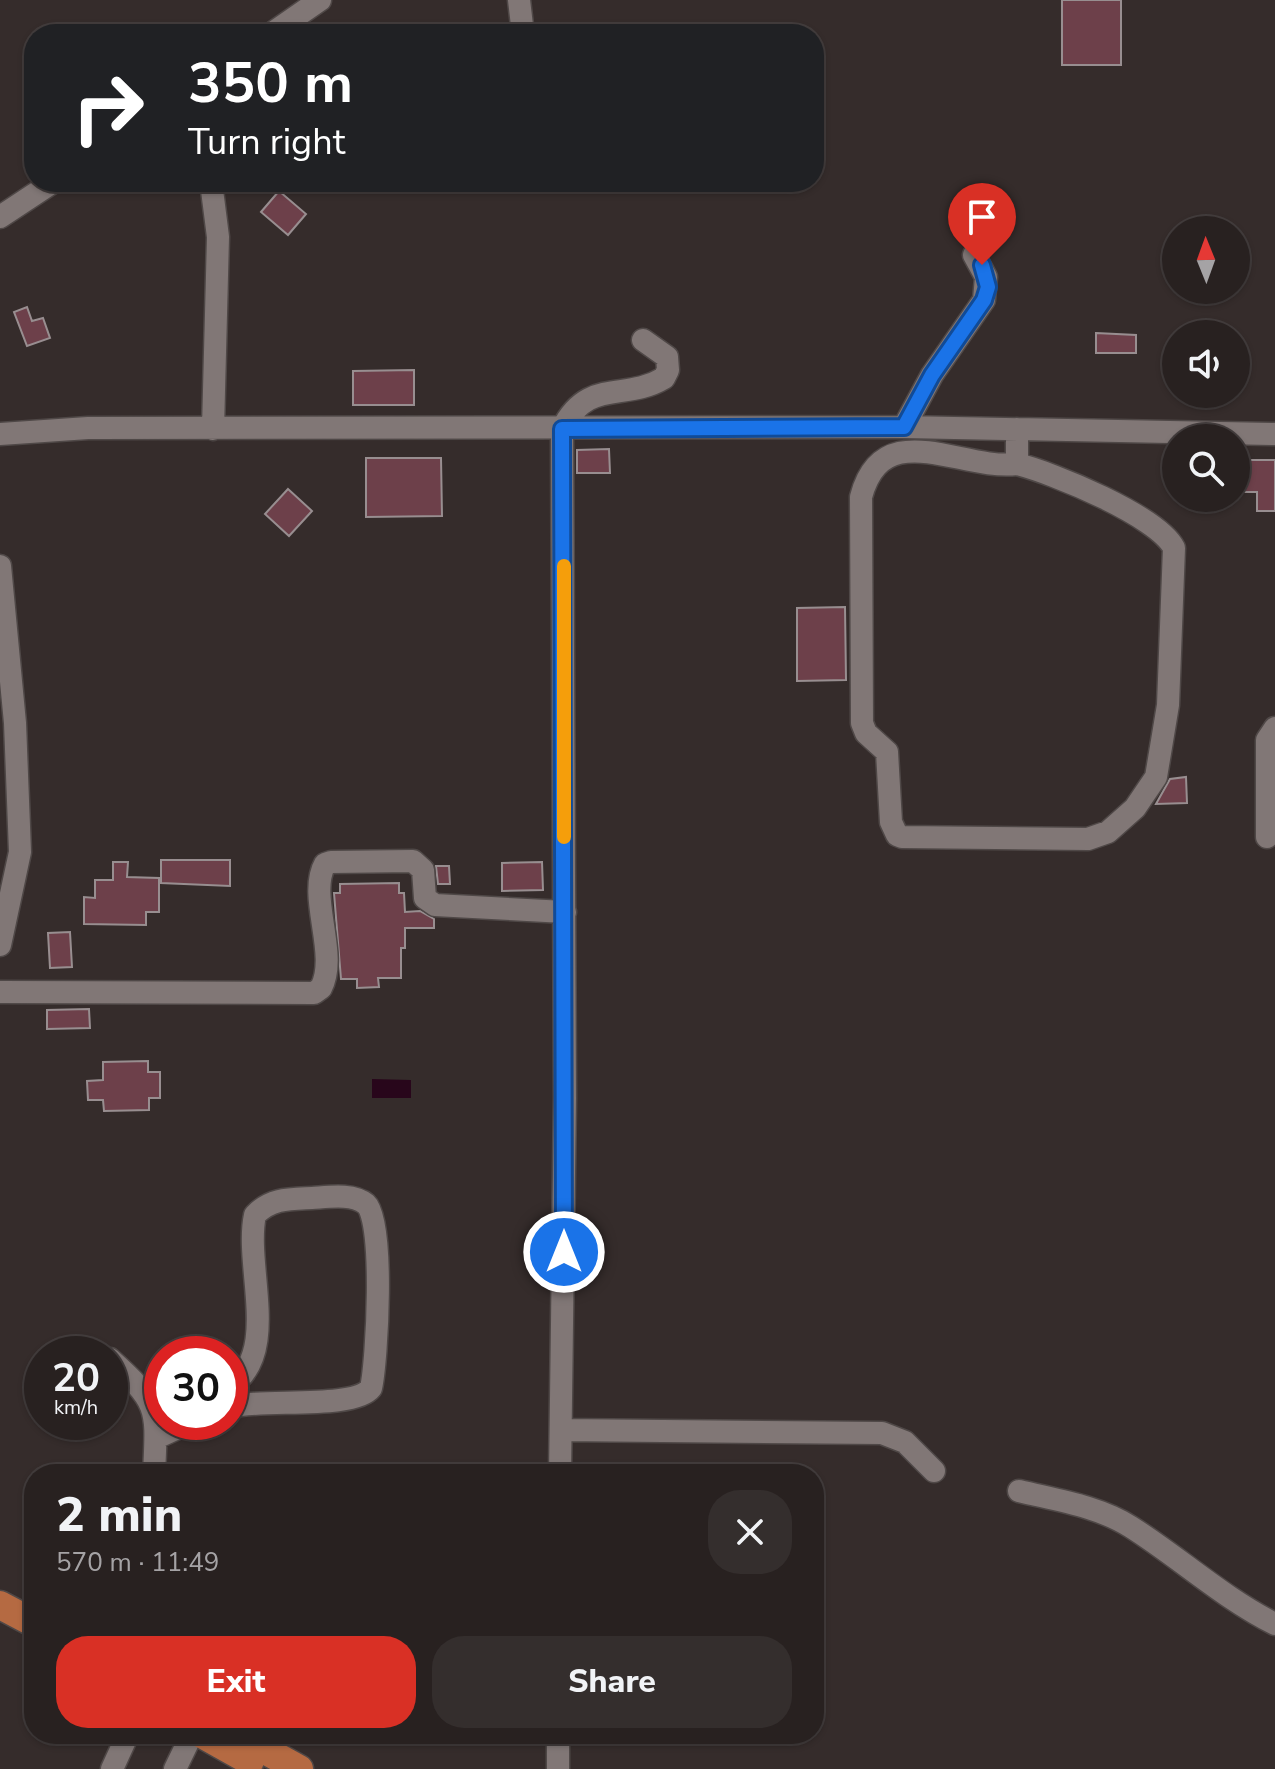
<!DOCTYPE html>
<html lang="en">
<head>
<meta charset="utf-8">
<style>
	:root { --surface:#282120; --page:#342e2d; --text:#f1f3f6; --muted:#a5a3a5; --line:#443e3e; --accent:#d93025 }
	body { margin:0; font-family:"Nunito Sans",sans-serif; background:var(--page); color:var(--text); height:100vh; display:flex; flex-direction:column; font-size:30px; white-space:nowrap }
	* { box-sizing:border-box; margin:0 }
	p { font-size:26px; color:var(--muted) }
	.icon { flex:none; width:44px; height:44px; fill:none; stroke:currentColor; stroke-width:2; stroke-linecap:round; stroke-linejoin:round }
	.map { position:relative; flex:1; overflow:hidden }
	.details { position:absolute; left:24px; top:1464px; width:800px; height:280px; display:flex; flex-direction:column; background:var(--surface); border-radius:32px; box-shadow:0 2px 6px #0004,0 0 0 2px var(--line) }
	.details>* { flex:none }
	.top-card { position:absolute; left:24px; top:24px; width:800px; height:168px; border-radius:32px; box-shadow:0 2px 6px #0004,0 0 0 2px var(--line); background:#202124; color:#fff; overflow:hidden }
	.needle { width:52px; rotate:359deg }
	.buttons { position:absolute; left:1162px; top:216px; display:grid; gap:16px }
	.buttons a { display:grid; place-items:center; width:88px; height:88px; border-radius:50%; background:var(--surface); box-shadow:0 2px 6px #0004,0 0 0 2px var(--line); font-size:40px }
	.speed { position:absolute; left:24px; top:1336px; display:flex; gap:16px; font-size:40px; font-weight:700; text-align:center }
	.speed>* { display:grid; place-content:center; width:104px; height:104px; border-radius:50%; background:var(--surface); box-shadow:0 2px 6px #0004,0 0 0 2px var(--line); line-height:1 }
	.speed small { font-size:20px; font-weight:400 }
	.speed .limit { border:12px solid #d22; background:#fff; color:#111 }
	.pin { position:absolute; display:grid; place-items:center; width:68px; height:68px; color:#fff; margin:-82px -34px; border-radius:50% 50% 50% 0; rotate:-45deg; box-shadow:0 0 8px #0007 }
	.pin .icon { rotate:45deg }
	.me { position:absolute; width:88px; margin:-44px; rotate:0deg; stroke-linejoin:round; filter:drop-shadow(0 0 6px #0008) }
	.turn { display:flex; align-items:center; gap:28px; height:168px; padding:0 32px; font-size:36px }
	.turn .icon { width:104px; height:104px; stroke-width:2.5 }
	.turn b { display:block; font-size:56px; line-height:68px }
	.round { display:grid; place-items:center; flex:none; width:84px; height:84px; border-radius:32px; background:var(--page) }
	.headline { display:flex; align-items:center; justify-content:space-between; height:136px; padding:0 32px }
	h1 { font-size:48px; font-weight:800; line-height:60px }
	.action { display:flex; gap:16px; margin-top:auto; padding:16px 32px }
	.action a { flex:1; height:92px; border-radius:32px; background:var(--accent); color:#fff; font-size:32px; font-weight:800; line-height:92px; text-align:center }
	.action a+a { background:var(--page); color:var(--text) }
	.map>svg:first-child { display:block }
	.water { fill:#28061b }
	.building { fill:#6d404a; stroke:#988e90; stroke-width:2 }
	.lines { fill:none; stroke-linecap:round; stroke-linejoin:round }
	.minor-casing { stroke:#4f4847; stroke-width:25 }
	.major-casing { stroke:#4f4847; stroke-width:31 }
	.minor { stroke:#817776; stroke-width:22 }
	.major { stroke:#b56a42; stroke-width:28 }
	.route-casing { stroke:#114b97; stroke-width:20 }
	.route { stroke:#1a73e8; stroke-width:14 }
	.slow { stroke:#f59e0b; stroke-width:14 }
</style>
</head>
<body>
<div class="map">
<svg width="1275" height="1769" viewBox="0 0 1275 1769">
	<rect width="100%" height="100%" fill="#352c2b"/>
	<!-- water -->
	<path class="water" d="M372 1079 411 1080V1098H372Z"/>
	<!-- building -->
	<path class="building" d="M1062 0H1121V65H1062Z
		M279 191 306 214 288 235 261 212Z
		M27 307 32 321 43 318 50 338 27 346 14 312Z
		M1096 333 1136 335V353H1096Z
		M414 370V405H353V371Z
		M609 449 610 473H577V450Z
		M366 458H441L442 516 366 517Z
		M1245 460H1275V511H1257V492H1245Z
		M288 489 312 511 289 536 265 514Z
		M845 607 846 680 797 681V608Z
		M1186 777 1187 803 1156 804 1170 779Z
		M161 860H230V886L161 883Z
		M113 862H128L127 877 159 878V912H146V925L84 924V897L95 898V880H113Z
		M542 862 543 890 502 891V863Z
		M436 866H449L450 884H438Z
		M399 883V893H404L405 912 420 911 434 919V928H405V948H401V978H378L379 987 357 988V979H341L334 893H340V884Z
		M70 932 72 967 50 968 48 933Z
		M89 1009 90 1028 47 1029V1010Z
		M148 1061V1072H160V1098H149V1110L104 1111 103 1100H88L87 1081 103 1080V1062Z"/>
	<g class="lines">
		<defs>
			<path id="minor" d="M519 0 523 34
				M271 34 320 0
				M211 182 218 237 213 429
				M0 217 53 182
				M904 427 932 375 984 300 986 277 974 255
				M0 434 88 428 904 427 1275 434
				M1017 464C1053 473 1158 516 1174 548L1168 705 1156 777 1135 808 1108 832 1088 839 902 837 897 835 891 822 887 752 866 733 862 723 861 497C883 414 960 471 1017 464V429
				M0 566 15 723 20 852 0 945
				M1267 837V740L1275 728
				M0 992 314 993 321 988C339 954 307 896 325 864L331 862 413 861 423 870 425 898 435 905 565 912
				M110 1359C160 1404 157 1408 154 1474
				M230 1386C281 1353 244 1266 255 1215 271 1198 290 1199 312 1198 328 1197 353 1193 366 1204 385 1221 377 1362 371 1388 354 1410 262 1398 230 1407
				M561 1430 882 1433 905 1442 934 1471
				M156 1438 191 1422
				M560 1474 565 1098 562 429C588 377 624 402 664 378L668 370 667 357 643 340
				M1019 1491C1056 1500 1098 1506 1131 1527 1180 1558 1223 1598 1275 1624
				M112 1769 128 1734
				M175 1769 192 1734
				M558 1769V1734"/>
			<path id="major" d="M0 1605 34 1623
				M202 1734 250 1761
				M236 1734 299 1769"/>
		</defs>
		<!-- minor casing -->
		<use href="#minor" class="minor-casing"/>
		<!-- major casing -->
		<use href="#major" class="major-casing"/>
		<!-- minor -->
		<use href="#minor" class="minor"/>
		<!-- major -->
		<use href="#major" class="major"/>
	</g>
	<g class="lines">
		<defs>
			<path id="route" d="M564 1252 562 429 904 427 932 375 984 300 988 287 982 265"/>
		</defs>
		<!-- route casing -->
		<use href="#route" class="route-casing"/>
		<!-- route -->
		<use href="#route" class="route"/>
		<!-- slow -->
		<path class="slow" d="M564 566V837"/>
	</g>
</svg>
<div class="buttons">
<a><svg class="needle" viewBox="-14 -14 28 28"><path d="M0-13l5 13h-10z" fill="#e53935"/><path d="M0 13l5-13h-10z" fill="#a5a3a5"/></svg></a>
<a><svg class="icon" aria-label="sound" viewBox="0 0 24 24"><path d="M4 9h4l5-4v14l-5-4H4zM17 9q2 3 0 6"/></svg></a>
<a><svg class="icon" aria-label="search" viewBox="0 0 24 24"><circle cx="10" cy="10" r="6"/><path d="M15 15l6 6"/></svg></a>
</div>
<div class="speed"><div>20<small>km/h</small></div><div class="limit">30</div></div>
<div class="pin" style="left:982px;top:265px;background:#d93025"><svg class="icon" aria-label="arrive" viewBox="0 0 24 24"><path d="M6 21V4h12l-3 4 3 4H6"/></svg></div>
<svg class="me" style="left:564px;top:1252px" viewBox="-20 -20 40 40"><circle r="17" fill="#1a73e8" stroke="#fff" stroke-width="3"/><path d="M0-11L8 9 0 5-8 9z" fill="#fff"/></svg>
<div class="top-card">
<div class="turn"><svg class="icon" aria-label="right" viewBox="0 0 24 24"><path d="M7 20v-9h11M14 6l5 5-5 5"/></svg><div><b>350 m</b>Turn right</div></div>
</div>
<section class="details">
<div class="headline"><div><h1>2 min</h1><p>570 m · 11:49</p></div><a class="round"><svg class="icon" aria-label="close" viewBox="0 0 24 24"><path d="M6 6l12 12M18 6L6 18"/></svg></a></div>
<div class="action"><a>Exit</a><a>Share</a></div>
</section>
</div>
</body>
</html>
